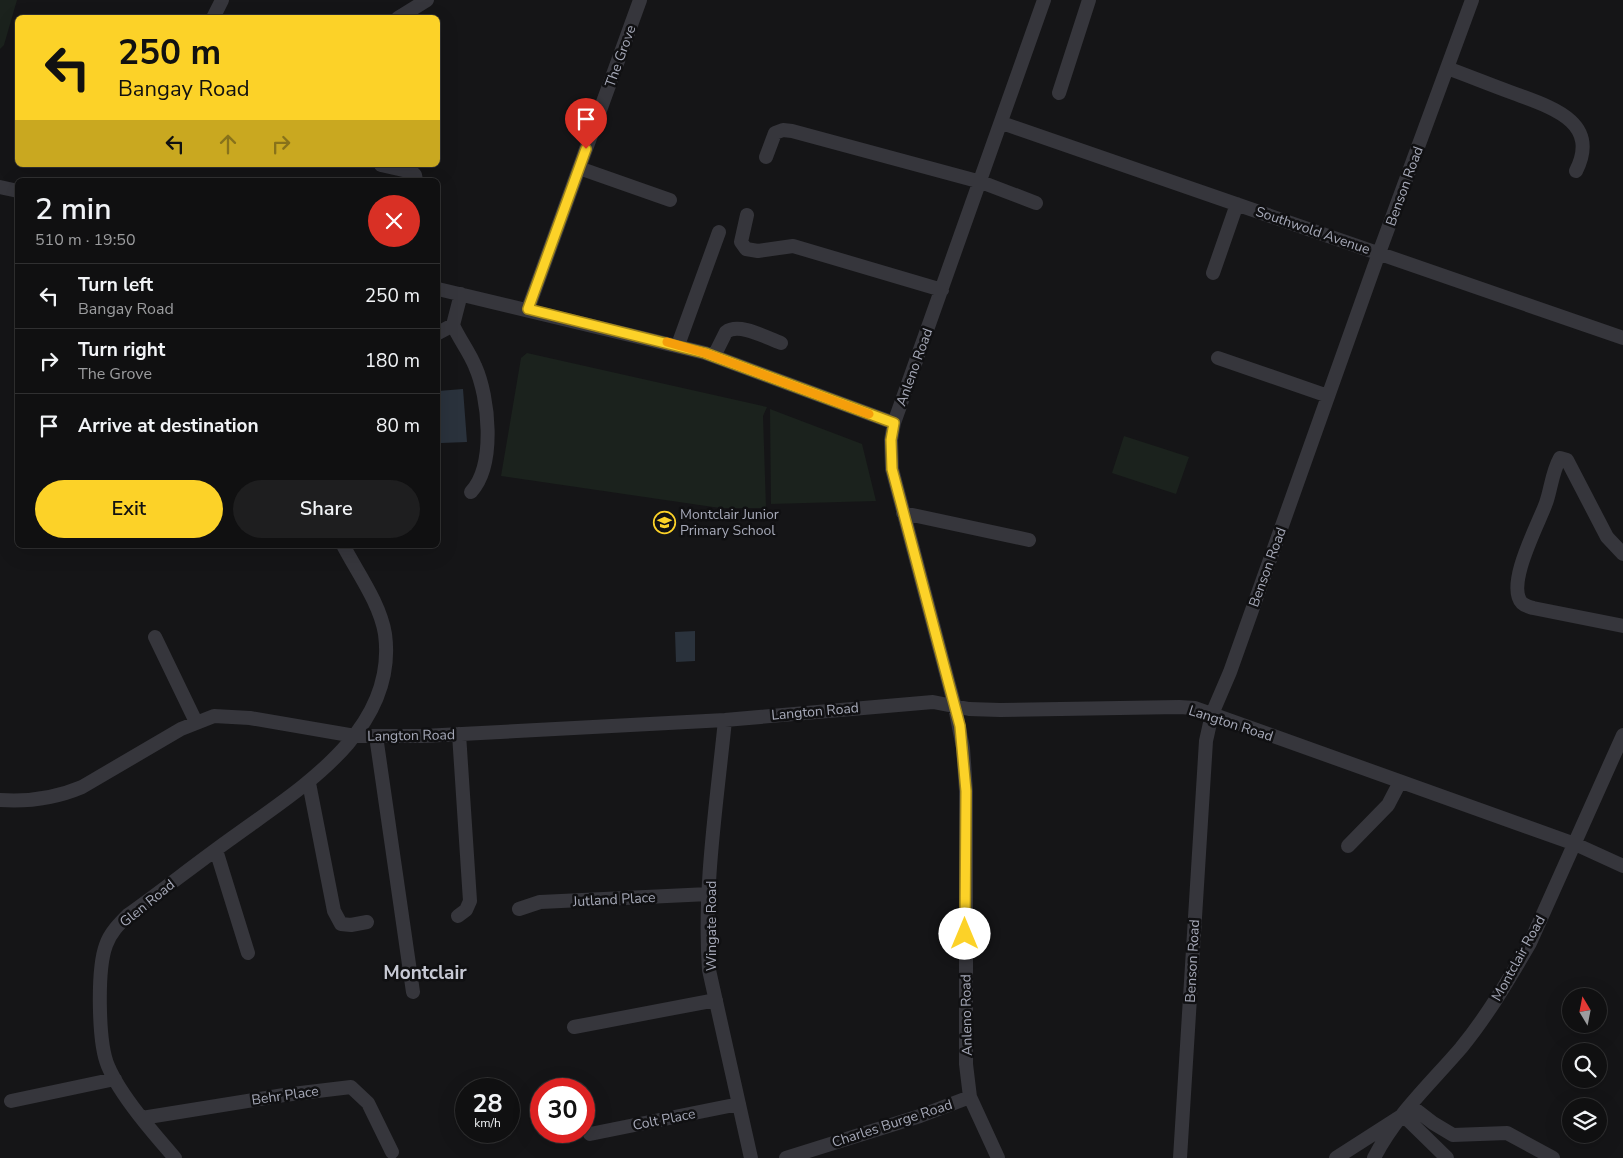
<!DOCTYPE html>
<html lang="en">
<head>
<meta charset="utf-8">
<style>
	:root { --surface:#101011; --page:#1e1e1f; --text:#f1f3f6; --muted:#9c9d9f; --line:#303031; --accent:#fcd228 }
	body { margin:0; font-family:"Nunito Sans",sans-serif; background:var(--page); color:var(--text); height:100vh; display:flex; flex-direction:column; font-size:19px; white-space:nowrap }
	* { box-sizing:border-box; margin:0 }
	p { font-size:16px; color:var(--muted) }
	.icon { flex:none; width:28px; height:28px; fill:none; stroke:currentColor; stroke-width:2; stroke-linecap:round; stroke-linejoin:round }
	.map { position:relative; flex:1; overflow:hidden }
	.sheet { position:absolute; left:15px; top:178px; width:425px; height:370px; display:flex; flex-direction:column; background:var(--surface); border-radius:8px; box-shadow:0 5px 20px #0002,0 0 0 1px var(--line) }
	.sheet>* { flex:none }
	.top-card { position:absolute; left:15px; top:15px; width:425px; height:152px; border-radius:8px; box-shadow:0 5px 20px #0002,0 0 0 1px var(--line); background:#fcd228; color:#111; overflow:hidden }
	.needle { width:32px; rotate:350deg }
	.controls { position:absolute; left:1562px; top:988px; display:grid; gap:10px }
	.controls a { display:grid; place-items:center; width:45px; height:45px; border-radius:50%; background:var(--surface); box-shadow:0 5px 20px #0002,0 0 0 1px var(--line); font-size:25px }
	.speed { position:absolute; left:455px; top:1078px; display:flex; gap:10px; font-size:25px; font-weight:700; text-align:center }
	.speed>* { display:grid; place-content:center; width:65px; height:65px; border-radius:50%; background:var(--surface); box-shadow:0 5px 20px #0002,0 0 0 1px var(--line); line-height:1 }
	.speed small { font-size:12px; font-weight:400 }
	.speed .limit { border:8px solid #d22; background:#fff; color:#111 }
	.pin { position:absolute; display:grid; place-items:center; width:42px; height:42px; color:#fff; margin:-51px -21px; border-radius:50% 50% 50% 0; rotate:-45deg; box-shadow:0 0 5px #0007 }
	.pin .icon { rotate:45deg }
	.me { position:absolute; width:55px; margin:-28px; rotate:0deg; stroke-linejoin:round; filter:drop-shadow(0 0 4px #0008) }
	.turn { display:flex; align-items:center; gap:18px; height:105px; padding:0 20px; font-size:22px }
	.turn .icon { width:65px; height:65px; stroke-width:2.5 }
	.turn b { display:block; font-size:35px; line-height:42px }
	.lanes { display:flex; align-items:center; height:48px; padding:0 20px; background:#0003; justify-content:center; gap:25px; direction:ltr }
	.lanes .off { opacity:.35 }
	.round { display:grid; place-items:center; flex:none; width:52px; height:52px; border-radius:26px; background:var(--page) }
	.head { display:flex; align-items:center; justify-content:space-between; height:85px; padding:0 20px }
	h1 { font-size:30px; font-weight:600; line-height:38px }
	.button { display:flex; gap:10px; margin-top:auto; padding:10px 20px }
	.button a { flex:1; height:58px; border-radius:30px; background:var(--accent); color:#111; font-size:20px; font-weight:600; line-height:58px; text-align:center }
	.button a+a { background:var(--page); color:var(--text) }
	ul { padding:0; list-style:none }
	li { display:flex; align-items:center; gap:15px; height:65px; padding:0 20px; border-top:1px solid var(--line) }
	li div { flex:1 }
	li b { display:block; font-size:19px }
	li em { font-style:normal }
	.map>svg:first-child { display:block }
	.green { fill:#1b221d }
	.water { fill:#2a323c }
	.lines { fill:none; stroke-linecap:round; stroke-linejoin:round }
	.minor { stroke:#36363c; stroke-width:14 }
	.route-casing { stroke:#a4881a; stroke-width:12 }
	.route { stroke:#fcd228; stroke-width:9 }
	.slow { stroke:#f59e0b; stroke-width:9 }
	.labels { text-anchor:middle; stroke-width:5; stroke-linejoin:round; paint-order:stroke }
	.street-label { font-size:14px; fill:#a6a9b8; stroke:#101012 }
	.poi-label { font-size:14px; fill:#a6a9b8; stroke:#101012; text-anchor:start }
	.district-label { font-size:19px; font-weight:bold; fill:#c7c9d4; stroke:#101012 }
</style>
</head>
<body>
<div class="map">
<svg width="1623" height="1158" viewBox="0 0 1623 1158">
	<rect width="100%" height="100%" fill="#151517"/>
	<!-- green -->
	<path class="green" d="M0 0H17L4 45 0 49Z
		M527 353 767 407 763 416 766 508H720L501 476 521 358Z
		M770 409 862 444 876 501 771 504Z
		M1124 436 1189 457 1176 494 1112 473Z"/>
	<!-- water -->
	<path class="water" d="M463 389 467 442 441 443 438 391Z
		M695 631V661L676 662 675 632Z"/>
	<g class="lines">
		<!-- minor -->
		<path class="minor" d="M213 18 222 0
			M398 18 427 0
			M1447 68C1469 76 1491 85 1513 93 1550 107 1601 121 1576 171
			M1059 93 1089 0
			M1002 123 1623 338
			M766 157 775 133 783 130 792 131 981 182 1036 203
			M381 165 412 172 415 175 416 180
			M579 168 670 200
			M0 187 18 191
			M747 215 741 242 746 249 758 251 793 246 942 290
			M1213 273 1237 204
			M438 289 705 353 894 423
			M461 294 453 325C459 339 469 351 475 366 489 397 496 465 471 492
			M528 309 640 0
			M438 333 453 325
			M678 345 719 232
			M714 356 726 332C739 322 767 338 781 343
			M1218 358 1328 396
			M903 513 1029 540
			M1623 554 1607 537 1567 460 1560 458C1552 472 1551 489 1546 503 1539 523 1505 585 1522 603 1525 606 1530 607 1533 608L1623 626
			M155 637 196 722
			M725 720C717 801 703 889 709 970L751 1158
			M376 736 413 992
			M309 783 334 911 341 924 351 925 367 922
			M0 800C29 802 56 798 82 787L181 729 214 716 250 718 355 736H423L725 720 933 702 969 709 1000 710 1179 707 1195 708 1212 714 1575 844 1623 866
			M1348 846 1388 805 1400 782
			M216 850 248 953
			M519 909 540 902 709 894
			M458 916 466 910 470 901 459 734
			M574 1027 716 1000
			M11 1101 115 1079
			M1411 1106 1433 1123 1453 1135 1507 1133 1553 1158
			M142 1118 284 1095 351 1087 368 1103 392 1152
			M590 1134 739 1104
			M175 1158C154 1134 120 1095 108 1066 98 1043 97 969 106 945 110 933 119 924 128 915 163 890 197 863 232 838 299 789 398 731 385 634 380 603 357 572 343 545
			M786 1158 920 1116 970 1097
			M998 1158 970 1097 966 1064V791L963 748 955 707 892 469 891 440 894 423 1044 0
			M1180 1158 1206 741 1212 714 1230 672 1379 253 1472 0
			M1336 1158 1403 1115 1447 1158
			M1374 1158C1395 1116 1431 1083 1461 1048 1488 1015 1509 979 1530 943L1623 735"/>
	</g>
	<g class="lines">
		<defs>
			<path id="route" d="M586 149 528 309 705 353 894 423 891 440 892 469 960 726 966 791 965 934"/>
		</defs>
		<!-- route casing -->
		<use href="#route" class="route-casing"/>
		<!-- route -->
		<use href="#route" class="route"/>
		<!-- slow -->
		<path class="slow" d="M667 342 705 353 869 414"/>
	</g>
	<!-- icons -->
	<defs>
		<symbol id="school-ring" viewBox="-11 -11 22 22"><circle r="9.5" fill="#101012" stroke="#fcd228" stroke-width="1.5"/><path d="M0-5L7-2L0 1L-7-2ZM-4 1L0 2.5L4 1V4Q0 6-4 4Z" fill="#fcd228"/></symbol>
	</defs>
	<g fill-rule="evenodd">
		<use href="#school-ring" x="652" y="510" width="25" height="25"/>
	</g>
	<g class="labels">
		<!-- street labels -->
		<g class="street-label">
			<text transform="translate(620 56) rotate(-70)" y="5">The Grove</text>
			<text transform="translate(1404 186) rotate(-70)" y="5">Benson Road</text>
			<text transform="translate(1313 230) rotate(19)" y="5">Southwold Avenue</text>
			<text transform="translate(914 367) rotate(-70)" y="5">Anleno Road</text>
			<text transform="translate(1267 567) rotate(-70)" y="5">Benson Road</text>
			<text transform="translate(815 711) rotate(-5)" y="5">Langton Road</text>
			<text transform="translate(1231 723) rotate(18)" y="5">Langton Road</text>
			<text transform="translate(411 735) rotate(-1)" y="5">Langton Road</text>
			<text transform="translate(614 899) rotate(-3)" y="5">Jutland Place</text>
			<text transform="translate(147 903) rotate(-39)" y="5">Glen Road</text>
			<text transform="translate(711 926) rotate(-90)" y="5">Wingate Road</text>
			<text transform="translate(1518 958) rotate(-61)" y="5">Montclair Road</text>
			<text transform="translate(1192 961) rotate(-87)" y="5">Benson Road</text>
			<text transform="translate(966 1015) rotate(-91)" y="5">Anleno Road</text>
			<text transform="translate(285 1095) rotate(-8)" y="5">Behr Place</text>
			<text transform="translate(664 1119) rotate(-11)" y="5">Colt Place</text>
			<text transform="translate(892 1123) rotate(-18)" y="5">Charles Burge Road</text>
		</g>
		<!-- poi labels -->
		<g class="poi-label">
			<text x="680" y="519">Montclair Junior<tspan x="680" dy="16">Primary School</tspan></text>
		</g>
		<!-- district labels -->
		<g class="district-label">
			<text x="425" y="979">Montclair</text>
		</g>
	</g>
</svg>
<div class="controls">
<a><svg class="needle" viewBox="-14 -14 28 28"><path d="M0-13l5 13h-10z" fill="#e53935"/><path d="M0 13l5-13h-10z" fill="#9c9d9f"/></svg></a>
<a><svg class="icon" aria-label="search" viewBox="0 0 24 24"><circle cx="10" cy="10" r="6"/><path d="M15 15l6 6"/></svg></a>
<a><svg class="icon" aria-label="layers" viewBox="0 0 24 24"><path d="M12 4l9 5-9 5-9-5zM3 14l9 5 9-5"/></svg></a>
</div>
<div class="speed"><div>28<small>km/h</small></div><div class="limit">30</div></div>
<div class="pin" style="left:586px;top:149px;background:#d93025"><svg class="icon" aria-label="arrive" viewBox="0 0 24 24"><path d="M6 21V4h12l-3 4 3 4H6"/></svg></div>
<svg class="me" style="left:965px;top:934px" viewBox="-20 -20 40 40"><circle r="19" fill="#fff"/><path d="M0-13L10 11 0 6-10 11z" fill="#fcd228"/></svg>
<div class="top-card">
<div class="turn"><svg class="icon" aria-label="left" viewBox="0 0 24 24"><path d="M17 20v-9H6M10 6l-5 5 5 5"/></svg><div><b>250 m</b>Bangay Road</div></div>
<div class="lanes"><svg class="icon" aria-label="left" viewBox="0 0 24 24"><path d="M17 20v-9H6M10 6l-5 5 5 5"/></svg><svg class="icon off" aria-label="ahead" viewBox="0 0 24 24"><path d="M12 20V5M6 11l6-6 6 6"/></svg><svg class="icon off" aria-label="right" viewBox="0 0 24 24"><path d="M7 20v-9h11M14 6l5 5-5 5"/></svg></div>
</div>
<section class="sheet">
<div class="head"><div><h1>2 min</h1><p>510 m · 19:50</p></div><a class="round" style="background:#d93025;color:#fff"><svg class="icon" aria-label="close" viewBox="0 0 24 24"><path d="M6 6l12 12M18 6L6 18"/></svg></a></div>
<ul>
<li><svg class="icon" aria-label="left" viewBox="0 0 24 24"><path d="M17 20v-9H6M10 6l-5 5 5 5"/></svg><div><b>Turn left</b><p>Bangay Road</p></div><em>250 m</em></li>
<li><svg class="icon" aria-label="right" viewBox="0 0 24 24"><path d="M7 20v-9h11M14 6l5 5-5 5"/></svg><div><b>Turn right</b><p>The Grove</p></div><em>180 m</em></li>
<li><svg class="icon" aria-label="arrive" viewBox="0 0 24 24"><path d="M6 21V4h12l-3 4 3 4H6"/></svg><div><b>Arrive at destination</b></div><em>80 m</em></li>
</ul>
<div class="button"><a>Exit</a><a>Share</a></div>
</section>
</div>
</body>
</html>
